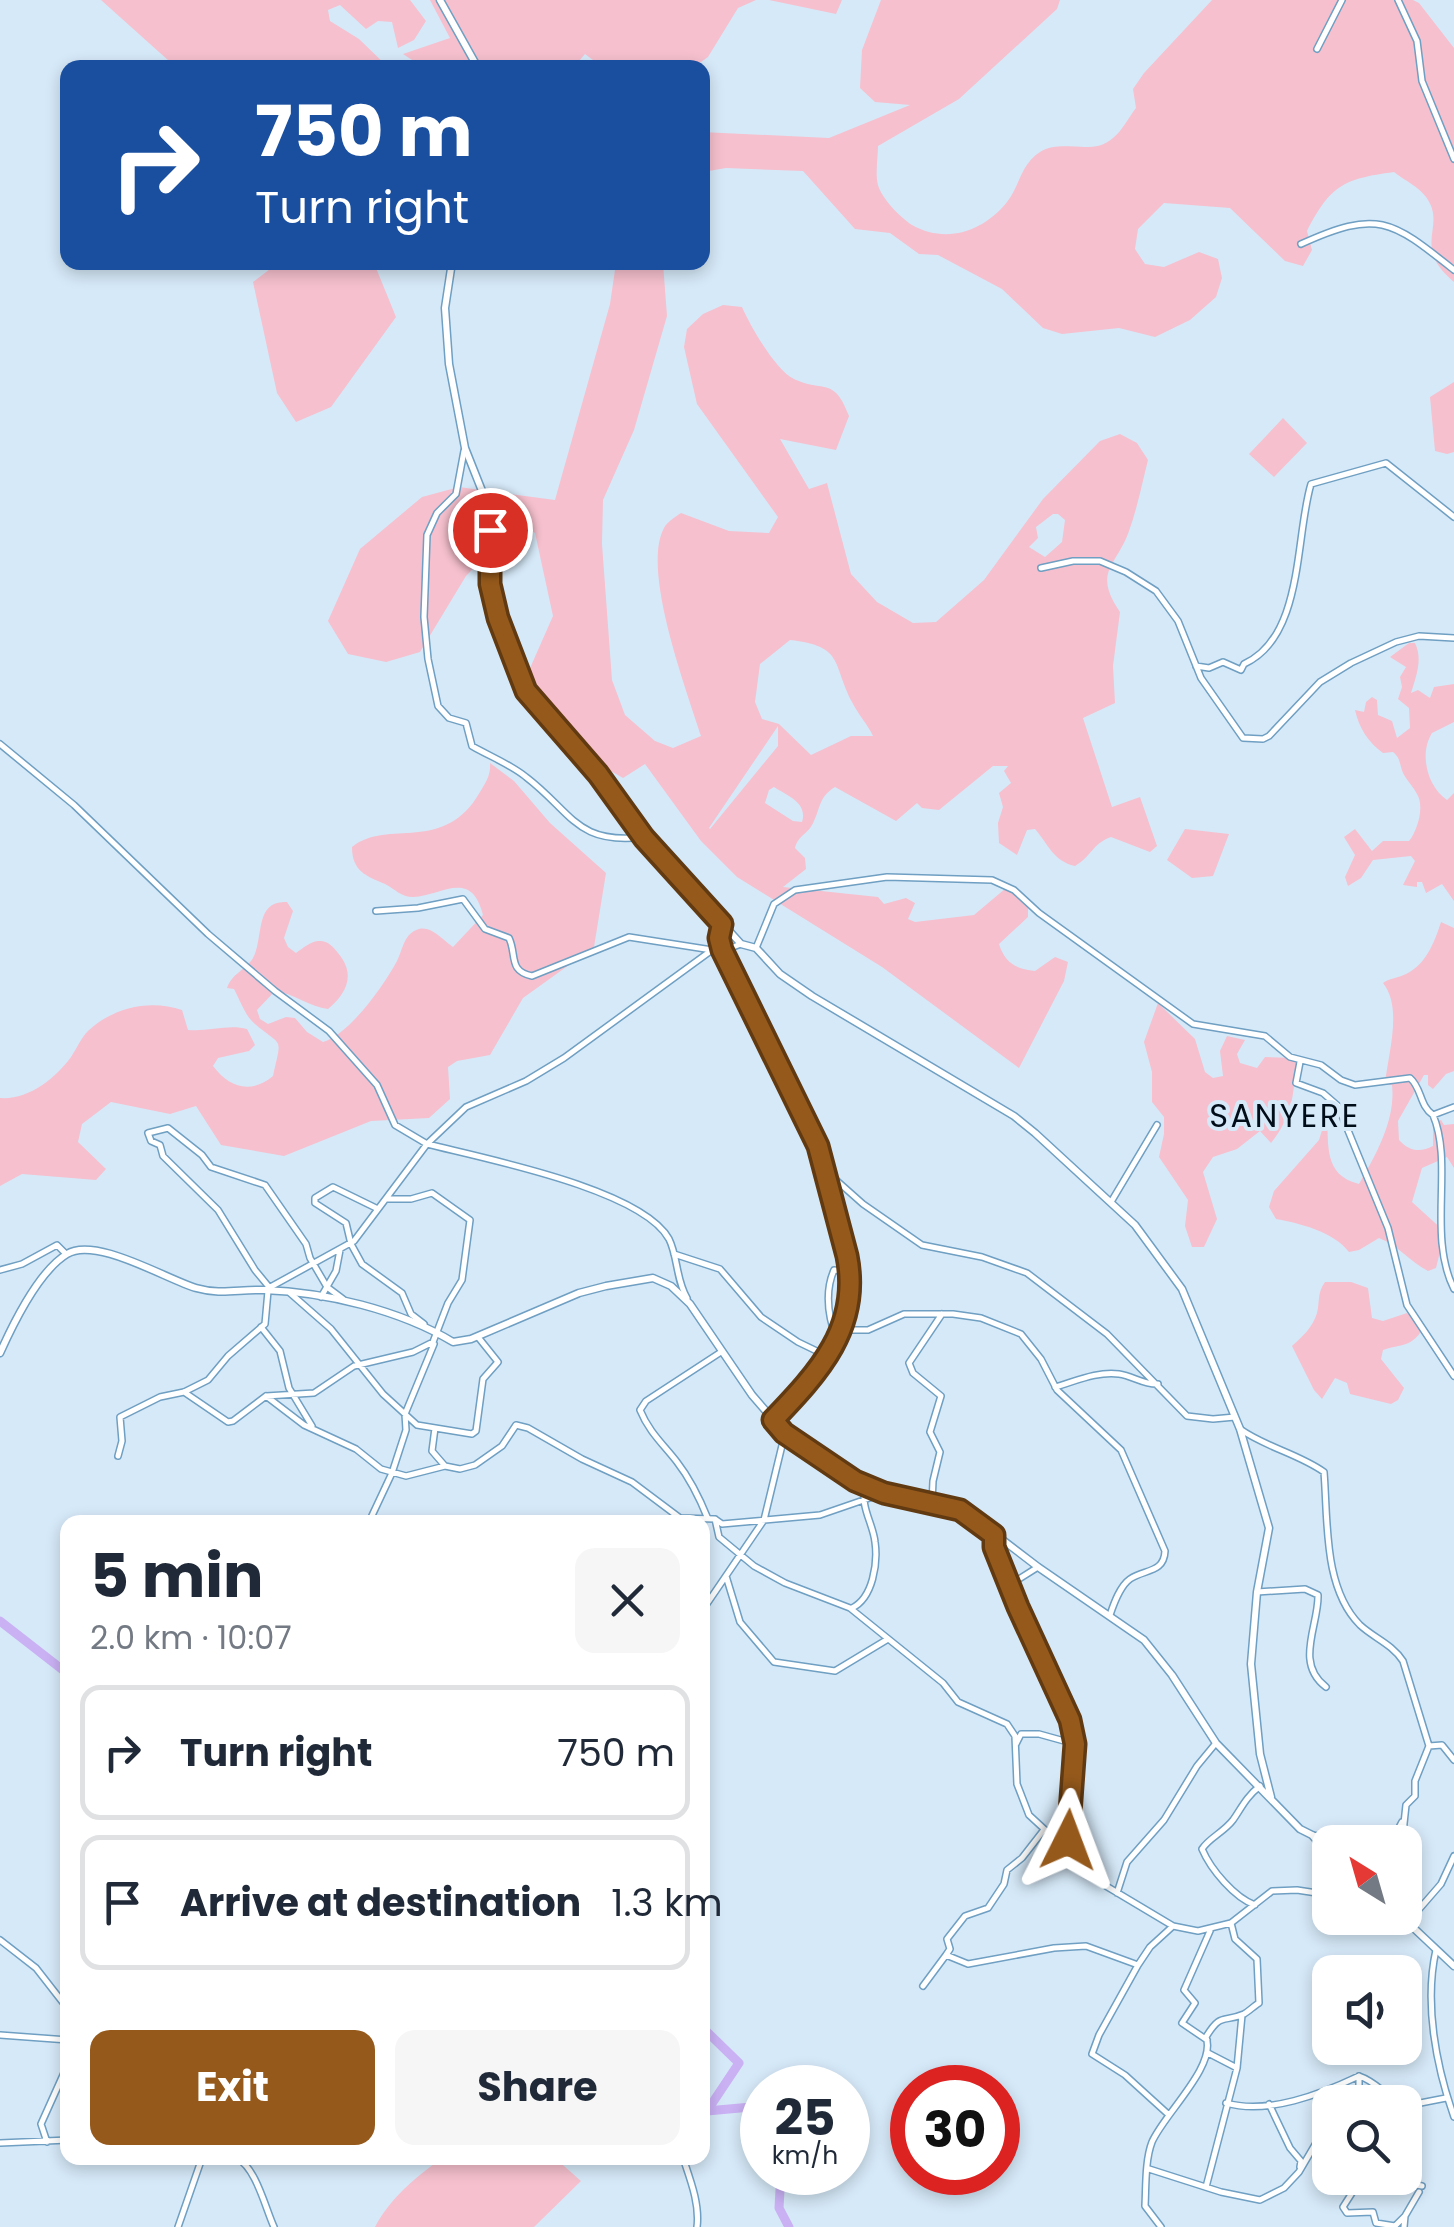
<!DOCTYPE html>
<html lang="en">
<head>
<meta charset="utf-8">
<style>
	:root { --surface:#fff; --page:#f6f6f7; --text:#1f2937; --muted:#747a83; --line:#e0e1e3; --accent:#95591b }
	body { margin:0; font-family:Poppins,sans-serif; background:var(--page); color:var(--text); height:100vh; display:flex; flex-direction:column; font-size:38px; white-space:nowrap }
	* { box-sizing:border-box; margin:0 }
	p { font-size:32px; color:var(--muted) }
	.icon { flex:none; width:55px; height:55px; fill:none; stroke:currentColor; stroke-width:2; stroke-linecap:round; stroke-linejoin:round }
	.map { position:relative; flex:1; overflow:hidden }
	.drawer { position:absolute; left:60px; top:1515px; width:650px; height:650px; display:flex; flex-direction:column; background:var(--surface); border-radius:20px; box-shadow:0 5px 15px #0003 }
	.drawer>* { flex:none }
	.hud { position:absolute; left:60px; top:60px; width:650px; height:210px; border-radius:20px; box-shadow:0 5px 15px #0003; background:#1a4fa0; color:#fff; overflow:hidden }
	.needle { width:65px; rotate:323deg }
	.buttons { position:absolute; left:1312px; top:1825px; display:grid; gap:20px }
	.buttons a { display:grid; place-items:center; width:110px; height:110px; border-radius:20px; background:var(--surface); box-shadow:0 5px 15px #0003; font-size:50px }
	.speed { position:absolute; left:740px; top:2065px; display:flex; gap:20px; font-size:50px; font-weight:700; text-align:center }
	.speed>* { display:grid; place-content:center; width:130px; height:130px; border-radius:50%; background:var(--surface); box-shadow:0 5px 15px #0003; line-height:1 }
	.speed small { font-size:25px; font-weight:400 }
	.speed .limit { border:15px solid #d22; background:#fff; color:#111 }
	.pin { position:absolute; display:grid; place-items:center; width:85px; height:85px; color:#fff; margin:-42px; border:5px solid #fff; border-radius:50%; box-shadow:0 2px 10px #0007 }
	.me { position:absolute; width:110px; margin:-55px; rotate:3deg; stroke-linejoin:round; filter:drop-shadow(0 0 8px #0008) }
	.turn { display:flex; align-items:center; gap:35px; height:210px; padding:0 30px; font-size:45px }
	.turn .icon { width:130px; height:130px; stroke-width:2.5 }
	.turn b { display:block; font-size:70px; line-height:85px }
	.round { display:grid; place-items:center; flex:none; width:105px; height:105px; border-radius:20px; background:var(--page) }
	.summary { display:flex; align-items:center; justify-content:space-between; height:170px; padding:0 30px }
	h1 { font-size:60px; font-weight:700; line-height:75px }
	.button { display:flex; gap:20px; margin-top:auto; padding:20px 30px }
	.button a { flex:1; height:115px; border-radius:20px; background:var(--accent); color:#fff; font-size:40px; font-weight:700; line-height:115px; text-align:center }
	.button a+a { background:var(--page); color:var(--text) }
	ul { padding:0; list-style:none }
	li { display:flex; align-items:center; gap:30px; height:135px; margin:0 20px 15px; padding:0 10px; border:5px solid var(--line); border-radius:20px }
	li div { flex:1 }
	li b { display:block; font-size:38px }
	li em { font-style:normal }
	.map>svg:first-child { display:block }
	.green { fill:#f6c0ce; fill-rule:evenodd }
	.lines { fill:none; stroke-linecap:round; stroke-linejoin:round }
	.river { stroke:#cab1f4; stroke-width:9 }
	.street-casing { stroke:#6f9fc2; stroke-width:8 }
	.secondary-casing { stroke:#6f9fc2; stroke-width:9 }
	.street { stroke:#fff; stroke-width:5 }
	.secondary { stroke:#fff; stroke-width:6 }
	.route-casing { stroke:#613a12; stroke-width:25 }
	.route { stroke:#95591b; stroke-width:18 }
	.labels { text-anchor:middle; stroke-width:8; stroke-linejoin:round; paint-order:stroke }
	.quarter-label { font-size:32px; letter-spacing:2.5px; fill:#000d19; stroke:#d6e9f8 }
</style>
</head>
<body>
<div class="map">
<svg width="1454" height="2227" viewBox="0 0 1454 2227">
	<rect width="100%" height="100%" fill="#d6e9f8"/>
	<!-- green -->
	<path class="green" d="M101 0H410L426 21 414 40 398 48 392 22 378 21 366 29 340 5 328 10 330 21 359 39 388 67H216L205 61H169Z
		M430 0H756L738 8 708 57 694 67H602L585 54 574 67 424 68 403 54 450 38Z
		M769 0H842L836 14Z
		M881 0H1060L1057 9 959 99 878 146C878 158 875 174 878 185 882 199 900 217 912 225 946 244 983 232 1007 202 1020 186 1020 165 1040 152 1064 138 1092 157 1113 138 1122 131 1129 117 1136 108L1133 89 1144 73 1212 0H1413L1419 3 1454 48V282C1410 245 1448 227 1426 197 1419 187 1404 180 1394 172 1343 179 1331 185 1307 231L1312 250 1303 266 1285 261 1230 208 1164 203 1138 229 1135 249 1145 264 1164 267 1199 252 1218 259 1222 278 1216 297 1190 320 1155 337 1119 328 1062 334 1043 328 1002 289 938 255 919 254 890 233 855 229 803 171 726 168 703 172 702 132 829 138 910 105 875 102 860 88 862 50Z
		M278 263H374L396 317 331 407 296 422 277 393 253 282Z
		M616 263H663L667 316 634 430 603 500 602 544 612 680 625 715 655 741 673 748 701 736C687 691 641 570 664 528 667 522 675 517 681 513L729 531 769 533 778 517 697 404 684 347 687 329 703 314 723 305 742 307C750 325 775 370 794 379 824 393 834 376 849 416L836 450 780 439 809 489 827 483 851 574 877 602 913 623 936 622 984 580 1043 499 1100 441 1120 434 1137 443 1148 460C1142 484 1137 509 1129 531 1117 566 1092 571 1120 612L1113 666 1115 703 1083 718 1112 807 1140 797 1157 846 1150 852 1111 837C1092 844 1092 856 1075 866 1053 861 1049 845 1035 829L1027 830 1017 855 999 843 998 823 1003 807 999 793 1011 783 1004 771 1008 766H993L939 810 922 808 917 803 896 821 835 787C819 797 821 806 814 821 809 834 798 835 795 848L805 858 806 869 783 887 878 897 884 904 906 898 915 903 908 919 915 922 974 915 1006 888 1018 889 1028 906V917L999 944C1005 963 1016 969 1035 971L1055 957 1068 962 1064 981 1019 1068 882 967 737 877 701 841 645 764 623 778 583 755 523 684 553 616 535 533 519 521 466 576 420 652 386 662 348 654 328 621 360 549 422 497 459 487 555 500 610 304ZM1053 514H1058L1065 520 1062 542 1045 557 1029 547 1038 538 1036 527ZM790 640C844 646 832 663 852 702 858 714 868 725 873 736H851L811 755 779 724 762 719 755 702 760 664ZM778 726V746L710 829 709 828ZM774 787C788 796 808 803 802 822L793 821 765 803 769 790Z
		M1454 382V452L1447 454 1435 451 1430 397Z
		M1283 418 1307 443 1274 477 1249 454Z
		M1409 643H1415C1423 659 1416 677 1411 693L1418 690 1430 698 1434 687 1454 684V722L1432 733C1419 754 1427 786 1447 800L1454 793V901L1442 884 1426 893 1422 882H1417V887L1403 885 1415 861 1411 856 1373 860 1361 878 1348 886 1345 877 1355 855 1344 837 1355 829 1372 851 1383 841H1409C1417 831 1425 807 1417 794 1413 786 1407 781 1403 773 1399 763 1401 759 1393 752L1383 753C1368 742 1359 728 1355 710L1364 712 1366 702 1372 697 1377 700 1378 715 1392 721 1397 738 1410 728 1409 708 1398 699 1402 687 1400 677 1406 667 1390 657Z
		M490 763 514 781 550 823 606 873 594 947 523 998 490 1055 457 1061 448 1067 450 1099 429 1118 371 1121 284 1156 221 1145 196 1106 170 1114 111 1102 82 1124 78 1142 106 1169 96 1180 22 1174 0 1186V1098C28 1100 55 1079 71 1057 77 1048 81 1038 88 1031 113 1007 151 999 182 1010L188 1030C208 1032 228 1024 247 1029L255 1045 249 1051 218 1058 213 1066C229 1087 250 1095 273 1076 282 1035 283 1048 255 1024 245 1016 240 1000 234 989L227 988C232 973 246 970 253 958 264 938 254 900 287 902L293 911 284 938 288 947 296 953C303 948 310 942 318 941 327 940 333 946 338 953 356 974 347 993 328 1009 310 1007 295 994 275 991L257 1010 260 1019 268 1024 286 1017 295 1018 307 1032 323 1042C350 1034 384 985 397 961 403 949 404 933 419 929 432 926 444 941 453 947L483 915C471 868 442 896 413 897 401 897 395 889 385 884 366 876 352 871 352 847 388 818 444 855 480 792 486 782 491 775 490 763Z
		M1185 829 1229 834 1213 876 1192 878 1167 860Z
		M1441 922 1454 928V1071L1446 1074 1433 1089 1428 1085V1075H1424L1398 1121 1399 1140C1409 1151 1420 1153 1433 1146V1122L1441 1120 1444 1125 1454 1124V1168L1447 1157 1422 1168 1412 1202 1445 1232 1436 1268 1428 1271C1409 1261 1399 1246 1379 1238L1359 1250 1349 1252C1334 1232 1299 1223 1276 1219L1269 1207 1274 1191 1319 1140 1327 1114C1329 1145 1323 1175 1359 1184 1376 1155 1396 1119 1392 1085L1385 1084C1388 1053 1403 1008 1383 983 1390 978 1398 978 1406 974 1425 965 1434 944 1441 922Z
		M1158 1003 1195 1039 1205 1072 1213 1078 1223 1076 1220 1051 1227 1036 1245 1040 1237 1054 1240 1063 1257 1068 1265 1057 1297 1058C1293 1094 1294 1114 1271 1143L1260 1131 1237 1149 1213 1157 1203 1172 1217 1219 1204 1247H1192L1185 1226 1188 1200 1159 1157 1164 1134V1117L1152 1102V1072L1144 1042Z
		M1325 1282H1351L1368 1288 1372 1318 1383 1321 1407 1313 1419 1321 1423 1328C1413 1347 1401 1344 1383 1350L1381 1359 1404 1388 1398 1400 1391 1404 1350 1394 1347 1383 1335 1378 1322 1399 1314 1390 1292 1346C1302 1337 1313 1327 1317 1313 1320 1301 1317 1293 1325 1282Z
		M442 2158H555L581 2181 534 2227H375C391 2197 415 2178 442 2158Z"/>
	<g class="lines">
		<!-- river -->
		<path class="river" d="M0 1621 68 1674
			M702 2027 739 2063 707 2111 762 2106
			M781 2172 779 2208 789 2227"/>
		<defs>
			<path id="street" d="M1398 0 1417 41 1422 81 1454 159
				M1317 49 1342 0
				M1301 244C1378 209 1391 220 1454 270
				M464 451 456 494 437 513 427 535 424 617 428 659 438 706 449 718 466 723 472 746C489 756 510 764 526 777 573 813 576 845 644 837
				M1041 568 1073 561H1100L1126 572 1156 591 1178 621 1201 678 1243 738 1263 739 1269 736 1320 682 1351 663 1396 642 1419 636 1454 638
				M1196 666 1209 668 1223 662 1241 670 1244 664C1304 637 1295 537 1311 484L1386 463 1454 517
				M0 744 74 805 208 934 275 991 329 1031 377 1085 395 1125 427 1144C482 1158 642 1189 669 1239 678 1257 676 1280 687 1298
				M376 911 418 908 463 899 485 929 509 938C517 955 508 971 532 976L629 937 712 950
				M722 925 719 939 722 951C770 1042 874 1226 843 1329 833 1361 796 1396 773 1419
				M756 948 774 904 795 890 887 877 992 880 1014 890 1039 913 1193 1024 1265 1036 1290 1057 1321 1065 1341 1080 1355 1085 1410 1078C1422 1088 1419 1105 1433 1115L1454 1107
				M1300 1062 1296 1083 1323 1093 1338 1106 1388 1228 1407 1305 1454 1376
				M1433 1115C1454 1164 1427 1235 1454 1289
				M827 1172 863 1204 922 1245 982 1257 1027 1273 1107 1334 1187 1416 1213 1419 1235 1417
				M1111 1202 1157 1125
				M378 1209 333 1187 315 1198V1203L346 1223 351 1244 362 1264 402 1293 411 1314 424 1324
				M674 1254 720 1269 761 1317 798 1342 827 1356
				M0 1270 22 1264 57 1245 66 1254
				M269 1287 255 1270 218 1210 163 1156 160 1145 151 1141 148 1133 168 1128 202 1155 211 1167 265 1185 306 1244 310 1258 327 1287 343 1299
				M265 1290 354 1241 427 1144 466 1107 526 1081 564 1058 712 950 722 951 741 944
				M290 1293 331 1329 383 1394 417 1425 472 1434 476 1431 483 1379 498 1362 478 1337
				M321 1297 336 1271 340 1250
				M261 1327 280 1351 289 1388 312 1426
				M843 1330H868L904 1314H953L981 1318 1021 1334 1041 1359 1057 1390 1121 1450 1165 1551C1164 1573 1145 1569 1130 1579 1120 1586 1114 1603 1110 1615
				M837 1341C828 1317 824 1293 834 1270L850 1272
				M1055 1387C1076 1381 1098 1371 1119 1374 1133 1376 1144 1385 1158 1384
				M184 1392 228 1422 233 1421 266 1396 314 1393 354 1366 413 1352 433 1342 448 1303 462 1280 470 1220 432 1193 411 1199H388
				M266 1396 304 1425 356 1449 381 1469 406 1476 445 1466 460 1469 475 1465 502 1446 516 1425 528 1428 582 1459 632 1482 680 1518 715 1519 722 1524 820 1515 884 1493
				M435 1428 432 1451 445 1466
				M1240 1429C1265 1447 1299 1454 1324 1472 1328 1520 1323 1588 1360 1625 1374 1638 1392 1644 1403 1661L1429 1746
				M118 1456 122 1441 120 1417 160 1397 184 1392 208 1380 228 1356 265 1324 268 1291
				M932 1503 933 1481 940 1452 930 1432 941 1396 913 1373 909 1363 942 1314
				M708 1519C700 1499 691 1480 677 1462 663 1444 649 1432 640 1410L646 1401 721 1352
				M715 1519 719 1537 754 1566 785 1583 850 1608 943 1683 958 1702 1007 1724 1015 1736 1017 1784 1029 1815 1106 1886 1173 1926 1198 1931 1231 1923 1272 1891 1297 1890 1330 1895
				M369 1522 392 1473 406 1430 405 1414 434 1344
				M993 1535C997 1573 1030 1635 1048 1670 1056 1686 1067 1702 1070 1719 1080 1765 1057 1812 1073 1856
				M726 1576 740 1622 774 1662 835 1671 888 1639
				M1011 1584 1038 1567
				M1257 1592 1305 1589 1318 1595C1319 1625 1294 1663 1326 1687
				M852 1608C873 1598 878 1563 875 1542 873 1523 859 1505 866 1487
				M702 1611 764 1520 785 1433
				M1016 1744 1021 1734H1039L1075 1744
				M1312 1835 1350 1841 1375 1837 1382 1842 1394 1837 1402 1822
				M1402 1842 1406 1805 1415 1796V1781L1429 1746 1442 1745 1454 1760
				M1117 1893 1127 1862 1164 1820 1197 1766 1216 1743
				M1255 1905C1235 1898 1211 1870 1202 1849 1209 1838 1224 1832 1233 1820 1242 1807 1246 1797 1260 1786
				M1408 1922 1441 1884 1454 1856
				M0 1940 36 1968 68 2009
				M1436 1950C1424 2003 1436 2066 1454 2117
				M946 1955 950 1949 947 1939 965 1916 988 1908 1004 1884 1007 1870 1022 1858 1043 1831
				M1138 1965 1099 2035 1092 2054 1125 2075 1169 2115
				M923 1986 946 1955 968 1964 1054 1948 1086 1946 1138 1965 1150 1947 1173 1926
				M0 2035 68 2040
				M1207 2040 1182 2023 1195 2003 1184 1990 1210 1931
				M1208 2053 1237 2068
				M1346 2102 1359 2090V2076
				M1226 2103C1268 2115 1321 2094 1359 2076 1377 2082 1383 2094 1399 2102
				M1269 2104 1290 2148 1301 2161 1300 2167
				M1405 2106 1446 2098
				M47 2142 41 2124 68 2064
				M0 2143 68 2140
				M237 2158C256 2168 265 2207 274 2227
				M683 2158C690 2179 700 2204 697 2227
				M1149 2169 1221 2192 1260 2200 1284 2188 1299 2172 1330 2119
				M1206 2187 1237 2068 1242 2015
				M1404 2217 1395 2226 1376 2223 1373 2212 1347 2213 1343 2207 1359 2182 1388 2180 1422 2186
				M178 2227 202 2158
				M1161 2227 1145 2206C1146 2187 1145 2160 1152 2142 1164 2114 1217 2066 1206 2037 1221 2012 1223 2023 1244 2014 1249 2011 1254 2006 1259 2003L1257 1959 1235 1939 1231 1923
				M1404 2227 1405 2216 1419 2192"/>
			<path id="secondary" d="M440 0 478 68
				M452 262 445 308 449 364 465 448 490 511V584L514 663 526 691 541 711 598 775 644 837 741 944 756 948 780 974 812 996 1014 1116 1035 1133 1135 1225 1182 1289 1240 1429 1269 1528 1257 1592 1251 1664 1260 1754 1271 1797
				M0 1353C13 1324 39 1271 67 1254 95 1236 166 1279 196 1288 220 1295 240 1289 264 1290 325 1292 400 1310 453 1342L471 1339 579 1293 606 1286 653 1278 671 1286 690 1304 752 1395 785 1433 826 1463 866 1487 953 1508 970 1515 1038 1567 1144 1640 1172 1675 1216 1743 1300 1829 1312 1835 1330 1856
				M1403 1918 1454 1966"/>
		</defs>
		<!-- street casing -->
		<use href="#street" class="street-casing"/>
		<!-- secondary casing -->
		<use href="#secondary" class="secondary-casing"/>
		<!-- street -->
		<use href="#street" class="street"/>
		<!-- secondary -->
		<use href="#secondary" class="secondary"/>
	</g>
	<g class="lines">
		<defs>
			<path id="route" d="M490 530V584L498 618 526 691 598 774 644 838 722 924 719 938 722 950 818 1146 847 1256C861 1327 819 1372 773 1420L784 1433 855 1481 884 1493 960 1510 994 1535V1547L1018 1607 1070 1720 1075 1744 1068 1840"/>
		</defs>
		<!-- route casing -->
		<use href="#route" class="route-casing"/>
		<!-- route -->
		<use href="#route" class="route"/>
	</g>
	<g class="labels">
		<!-- quarter labels -->
		<g class="quarter-label">
			<text x="1285" y="1127">SANYERE</text>
		</g>
	</g>
</svg>
<div class="buttons">
<a><svg class="needle" viewBox="-14 -14 28 28"><path d="M0-13l5 13h-10z" fill="#e53935"/><path d="M0 13l5-13h-10z" fill="#747a83"/></svg></a>
<a><svg class="icon" aria-label="sound" viewBox="0 0 24 24"><path d="M4 9h4l5-4v14l-5-4H4zM17 9q2 3 0 6"/></svg></a>
<a><svg class="icon" aria-label="search" viewBox="0 0 24 24"><circle cx="10" cy="10" r="6"/><path d="M15 15l6 6"/></svg></a>
</div>
<div class="speed"><div>25<small>km/h</small></div><div class="limit">30</div></div>
<div class="pin" style="left:490px;top:530px;background:#d93025"><svg class="icon" aria-label="arrive" viewBox="0 0 24 24"><path d="M6 21V4h12l-3 4 3 4H6"/></svg></div>
<svg class="me" style="left:1068px;top:1840px" viewBox="-20 -20 40 40"><path d="M0-17L14 15 0 8-14 15z" fill="#95591b" stroke="#fff" stroke-width="4"/></svg>
<div class="hud">
<div class="turn"><svg class="icon" aria-label="right" viewBox="0 0 24 24"><path d="M7 20v-9h11M14 6l5 5-5 5"/></svg><div><b>750 m</b>Turn right</div></div>
</div>
<section class="drawer">
<div class="summary"><div><h1>5 min</h1><p>2.0 km · 10:07</p></div><a class="round"><svg class="icon" aria-label="close" viewBox="0 0 24 24"><path d="M6 6l12 12M18 6L6 18"/></svg></a></div>
<ul>
<li><svg class="icon" aria-label="right" viewBox="0 0 24 24"><path d="M7 20v-9h11M14 6l5 5-5 5"/></svg><div><b>Turn right</b></div><em>750 m</em></li>
<li><svg class="icon" aria-label="arrive" viewBox="0 0 24 24"><path d="M6 21V4h12l-3 4 3 4H6"/></svg><div><b>Arrive at destination</b></div><em>1.3 km</em></li>
</ul>
<div class="button"><a>Exit</a><a>Share</a></div>
</section>
</div>
</body>
</html>
